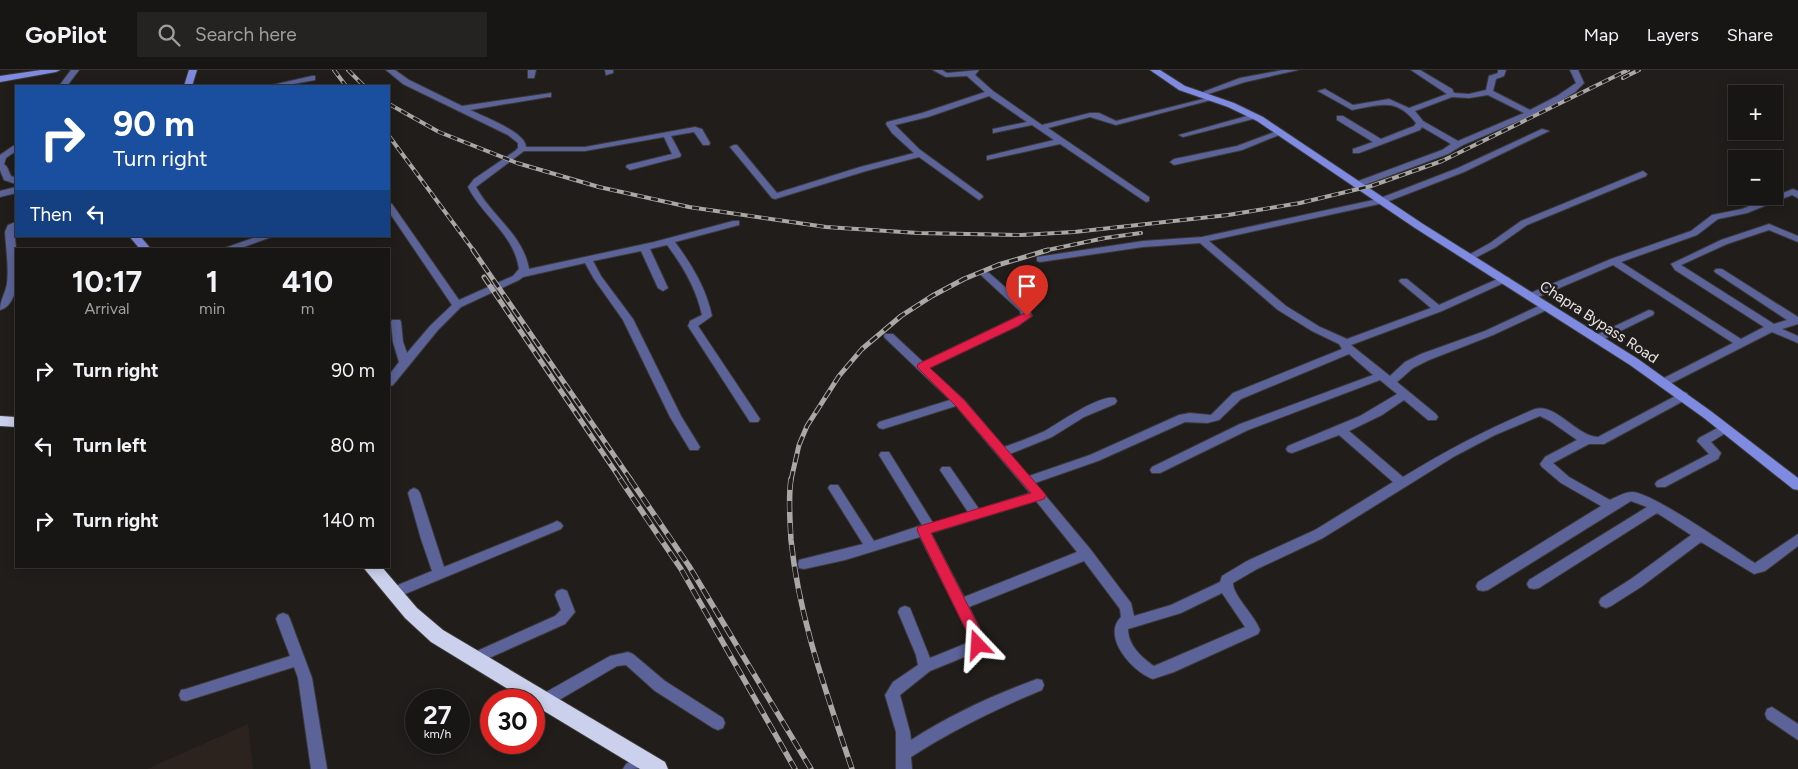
<!DOCTYPE html>
<html lang="en">
<head>
<meta charset="utf-8">
<style>
	:root { --surface:#181614; --page:#252322; --text:#f1f3f6; --muted:#9f9fa0; --line:#363534 }
	body { margin:0; font-family:Figtree,sans-serif; background:var(--page); color:var(--text); height:100vh; display:flex; flex-direction:column; font-size:19px; white-space:nowrap }
	* { box-sizing:border-box; margin:0 }
	p { font-size:16px; color:var(--muted) }
	.icon { flex:none; width:28px; height:28px; fill:none; stroke:currentColor; stroke-width:2; stroke-linecap:round; stroke-linejoin:round }
	.map { position:relative; flex:1; overflow:hidden }
	.panel { position:absolute; left:15px; top:178px; width:375px; height:320px; display:flex; flex-direction:column; background:var(--surface); border-radius:0px; box-shadow:0 2px 12px #0003,0 0 0 1px var(--line) }
	.panel>* { flex:none }
	.guide { position:absolute; left:15px; top:15px; width:375px; height:152px; border-radius:0px; box-shadow:0 2px 12px #0003,0 0 0 1px var(--line); background:#1a4fa0; color:#fff; overflow:hidden }
	.buttons { position:absolute; left:1728px; top:15px; display:grid; gap:10px }
	.buttons a { display:grid; place-items:center; width:55px; height:55px; border-radius:0px; background:var(--surface); box-shadow:0 2px 12px #0003,0 0 0 1px var(--line); font-size:25px }
	.speed { position:absolute; left:405px; top:619px; display:flex; gap:10px; font-size:25px; font-weight:700; text-align:center }
	.speed>* { display:grid; place-content:center; width:65px; height:65px; border-radius:50%; background:var(--surface); box-shadow:0 2px 12px #0003,0 0 0 1px var(--line); line-height:1 }
	.speed small { font-size:12px; font-weight:400 }
	.speed .limit { border:8px solid #d22; background:#fff; color:#111 }
	.pin { position:absolute; display:grid; place-items:center; width:42px; height:42px; color:#fff; margin:-51px -21px; border-radius:50% 50% 50% 0; rotate:-45deg; box-shadow:0 0 5px #0007 }
	.pin .icon { rotate:45deg }
	.me { position:absolute; width:55px; margin:-28px; rotate:340deg; stroke-linejoin:round; filter:drop-shadow(0 0 4px #0008) }
	.turn { display:flex; align-items:center; gap:18px; height:105px; padding:0 15px; font-size:22px }
	.turn .icon { width:65px; height:65px; stroke-width:2.5 }
	.turn b { display:block; font-size:35px; line-height:42px }
	.then { display:flex; align-items:center; height:48px; padding:0 15px; background:#0003; gap:10px; font-size:19px }
	.eta { display:flex; justify-content:space-evenly; align-items:center; height:85px; text-align:center }
	.eta b { font-size:30px; font-weight:700; line-height:35px }
	ul { padding:0; list-style:none }
	li { display:flex; align-items:center; gap:15px; height:75px; padding:0 15px }
	li div { flex:1 }
	li b { display:block; font-size:19px }
	li em { font-style:normal }
	header { display:flex; align-items:center; gap:30px; box-sizing:border-box; height:70px; padding:0 25px; background:var(--surface); border-bottom:1px solid var(--line) }
	header strong { font-size:24px }
	nav { display:flex; gap:28px; margin-inline-start:auto; font-size:18px }
	.search { width:350px; height:45px; background:var(--page); display:flex; align-items:center; gap:12px; box-sizing:border-box; padding:0 18px; border-radius:0px; color:var(--muted); font-size:19px }
	.map>svg:first-child { display:block }
	.built { fill:#2c231e }
	.lines { fill:none; stroke-linecap:round; stroke-linejoin:round }
	.street-casing { stroke:#3c3937; stroke-width:2 }
	.secondary-casing { stroke:#3c3937; stroke-width:2 }
	.highway-casing { stroke:#3c3937; stroke-width:2 }
	.street { fill:#5b6399; fill-rule:evenodd }
	.secondary { fill:#7f8ae1; fill-rule:evenodd }
	.highway { fill:#cbd1ec; fill-rule:evenodd }
	.rail-far2-casing { stroke:#aaa8a6; stroke-width:4 }
	.rail-far1-casing { stroke:#aaa8a6; stroke-width:5 }
	.rail-casing { stroke:#aaa8a6; stroke-width:5.5 }
	.rail-far2 { stroke:#201d1b; stroke-width:2.5; stroke-dasharray:7; stroke-linecap:butt }
	.rail-far1 { stroke:#201d1b; stroke-width:3; stroke-dasharray:9; stroke-linecap:butt }
	.rail { stroke:#201d1b; stroke-width:4; stroke-dasharray:11; stroke-linecap:butt }
	.route { fill:#e11d48; stroke:#92132f }
	.labels { text-anchor:middle; stroke-width:5; stroke-linejoin:round; paint-order:stroke }
	.street-label { font-size:15px; fill:#e9e7e6; stroke:#201d1b }
</style>
</head>
<body>
<header>
<strong>GoPilot</strong>
<div class="search"><svg class="icon" aria-label="search" viewBox="0 0 24 24"><circle cx="10" cy="10" r="6"/><path d="M15 15l6 6"/></svg>Search here</div>
<nav><a>Map</a><a>Layers</a><a>Share</a></nav>
</header>
<div class="map">
<svg width="1798" height="699" viewBox="0 0 1798 699">
	<rect width="100%" height="100%" fill="#201d1b"/>
	<!-- built -->
	<path class="built" d="M248 654 253 699H147Z"/>
	<g class="lines">
		<defs>
			<path id="street" d="M71 0H79L67 16H59Z
				M386 0H395L409 10 462 36 551 23V27H548L470 40C482 46 526 62 526 77H585L695 57 702 59 710 73 709 75H703L694 62 671 66 681 85 680 87 630 100 626 97 627 95 672 84 664 67 585 81H524L476 117C492 147 523 164 529 199L654 172 733 151H739V155L675 172C692 195 706 218 712 246L698 256 760 349 758 352H750L688 256 690 251 702 245C696 218 683 196 667 175L650 179 668 218 663 221 658 218 641 181 593 191 601 206 633 249 681 346 700 377 698 380H690L670 347 623 250 594 209 585 193 523 207 519 210 461 237 438 260 393 315 389 316V305L399 292 393 272 391 252 392 250H400L401 252 403 272 407 283 430 256 452 235 389 142V133L392 134 459 230 513 206 519 199C514 164 483 147 468 117L474 109 515 81 518 78V73L508 65 403 14Z
				M528 0H536L534 8H528Z
				M605 0H613V3L606 5Z
				M933 0H942L947 3 979 0 975 5 993 21 1042 55 1090 43H1099L1116 51 1211 27 1215 29 1116 55 1090 47 1048 58 1149 127V131L1146 132 1060 74 987 90V86L1054 70 1032 55 993 63V59L1027 52 989 26 928 47 895 55 919 79 982 125 983 127 979 130 919 87 866 101 775 129 772 128 730 77 734 75H737L777 123 860 97 914 83 892 63 886 54 887 52 922 43 985 22 967 6 946 7Z
				M1283 0H1298L1245 12 1199 27 1195 25 1240 8Z
				M1411 0H1420L1452 19 1454 23 1469 24 1486 20 1489 6 1498 3V0H1506L1504 6 1496 9 1493 21 1530 40 1557 26 1576 13 1570 0H1578L1584 13 1575 22 1562 30 1528 47 1463 75 1448 84 1359 117H1353V113L1442 80 1451 74 1422 57 1420 60 1359 83H1353V79L1373 72 1337 50V46H1343L1381 69 1414 56 1416 53C1396 27 1380 35 1352 40L1318 21 1325 19 1353 35 1389 29 1409 38 1447 24ZM1488 25 1524 43 1458 71 1423 51 1415 41 1452 27 1469 28Z
				M312 6H315V10L282 16H268Z
				M1254 44H1257V48L1183 67 1179 65Z
				M1542 59 1549 61 1464 102 1384 133 1209 171 1286 236 1320 257 1347 269 1431 238 1401 213 1399 211 1401 209H1407L1439 235 1502 207H1508L1510 209 1508 211 1442 241 1351 275 1390 306 1405 292 1421 284 1485 261 1543 234H1551L1552 236 1551 238 1493 265 1429 290 1413 298 1397 312 1436 344 1438 347 1436 350H1428L1404 330 1382 345 1349 361 1403 407C1447 380 1487 359 1535 339 1556 333 1576 366 1598 367L1683 322 1687 323 1688 326 1687 329 1604 374H1589L1553 393 1569 407 1610 430C1616 427 1625 422 1632 422 1652 422 1734 480 1755 493L1798 464V476L1765 501 1754 504 1701 472 1641 517 1611 536 1606 538 1601 536 1599 532 1601 528 1631 509 1691 465 1657 443 1539 518 1534 519 1529 518 1527 514 1529 510 1647 437 1631 431 1488 520 1483 521 1478 520 1476 516 1478 512 1601 436 1561 413 1542 397 1540 394 1545 387 1577 370 1550 351 1540 346 1495 365 1455 386 1323 468 1257 499 1233 513C1233 526 1254 544 1260 560L1258 564 1174 602 1153 609C1133 602 1101 567 1121 547L1120 539 1084 491 969 537 986 571C985 576 984 579 979 581L930 601 900 625 910 662 911 670C950 645 993 625 1037 609L1042 610 1044 615 1042 620C996 639 953 660 911 687L912 699H896V662L885 625 893 612 918 595 916 585 898 542 900 538 905 536 910 538 930 588 972 571 920 467 845 490 804 499 799 498 798 494 799 490 863 474 828 418 830 415H838L874 471 922 455 879 385 881 382H889L933 453 968 442 940 400 942 397H950L979 439 1030 423 956 336 883 359 879 358 877 355 879 352 950 330 885 268 884 266 885 264H893L923 292 1021 245 1020 241 983 207 981 205 986 202 989 203 1028 237 1032 246 1018 256 929 298 964 330 1004 377C1018 372 1032 367 1045 361 1059 353 1100 324 1115 328L1117 331 1115 334 1084 347 1052 367 1010 384 1029 406 1090 385 1179 345 1190 343 1211 345 1233 323 1342 279 1339 274 1312 261 1278 240 1200 173 1143 177 1040 192 1037 191V187L1143 171 1202 167 1378 129 1458 98ZM1349 284 1373 305 1240 354 1152 397 1150 400 1152 403H1160L1248 360 1380 310 1397 324 1360 346 1288 376 1286 379 1288 382 1292 383 1339 365 1393 412 1315 460 1247 491 1222 506 1220 512 1171 535 1134 546 1131 533 1091 480 1035 413 1098 391 1185 352 1207 353 1219 350 1241 329ZM1036 431 1077 482 964 527 931 463ZM1222 523 1245 557 1154 596C1142 588 1128 575 1128 559L1181 543Z
				M1277 61 1284 63 1242 80 1174 95 1170 92 1174 89 1237 76Z
				M13 76H16V81L6 88 4 94 7 97 11 106 16 108V114L4 110 0 100V85Z
				M1643 101 1647 104 1646 106 1527 155 1496 177 1473 189H1467L1465 187 1490 173 1521 151Z
				M16 117V123L0 127V121Z
				M1793 119 1798 121V128L1792 125 1747 143 1718 149 1697 165 1621 192 1741 269 1764 257 1675 200 1671 194 1721 170 1769 154 1798 166V172L1769 160 1727 174 1681 195 1774 254 1787 250 1716 203 1714 201 1716 199H1722L1798 247V254L1782 259 1798 266V273L1772 262 1664 317 1660 316 1659 313 1660 310 1733 273 1613 195 1536 228 1532 229 1527 226 1528 224 1611 189 1691 161 1712 145 1742 139Z
				M16 152C16 157 15 161 15 167 16 186 24 233 0 240 0 230 5 224 7 214 9 197 6 179 5 162L8 155Z
				M259 166H274L238 179H222Z
				M1649 240 1653 241 1654 243 1653 245 1602 270 1598 271 1593 268 1594 266Z
				M1725 354 1731 358 1729 361 1711 372 1721 383 1718 389 1665 417H1657L1655 414 1657 411 1709 384 1697 371 1699 368Z
				M414 418 418 420 420 423 444 497 553 453 557 451 561 453 563 456 561 459 393 529 388 527 386 523 388 519 432 501 421 469 408 423 410 420Z
				M562 519 567 521 575 542 565 554 478 593 473 595 468 593 466 589 468 585 555 546 561 540 555 525 557 521Z
				M283 543 288 545 290 549 312 608 327 699H311L298 608 294 597 186 631 181 630 179 625 181 620 186 619 290 586 276 549 278 545Z
				M628 582 633 584 665 611 723 648 725 653 723 658 718 660 713 658 655 621 626 595 617 596 549 636 544 638 539 636 537 631 539 626 610 586Z
				M1772 637 1798 654V670L1767 649 1765 644 1767 639Z
				M644 683 649 685 651 690C646 699 635 699 623 699L626 694Z"/>
			<path id="secondary" d="M41 0H60L56 2 0 12V6Z
				M189 0H197L192 16H184Z
				M1150 0H1160L1185 16 1234 33 1263 47 1423 154 1638 289 1712 342 1798 408V420L1793 419 1704 348 1630 295 1415 158 1257 51 1228 37 1179 20Z
				M129 166H140L151 179H140Z"/>
			<path id="highway" d="M0 346 16 347V357L0 356Z
				M362 496H381L417 538 443 560 665 692 668 699H640L534 635V630H526L431 572 405 548Z"/>
		</defs>
		<!-- street casing -->
		<use href="#street" class="street-casing"/>
		<!-- secondary casing -->
		<use href="#secondary" class="secondary-casing"/>
		<!-- highway casing -->
		<use href="#highway" class="highway-casing"/>
		<!-- street -->
		<use href="#street" class="street"/>
		<!-- secondary -->
		<use href="#secondary" class="secondary"/>
		<!-- highway -->
		<use href="#highway" class="highway"/>
		<defs>
			<path id="rail-far2" d="M334 0 346 16
				M348 0 364 16
				M1623 8 1639 0
				M389 34 439 62 517 93 599 117 689 137 826 157 918 163 1021 165 1074 162 1228 145 1300 133 1371 116 1442 91 1628 0
				M389 66 474 181
				M1043 181 1105 168 1141 163"/>
			<path id="rail-far1" d="M473 180 631 410
				M484 207 621 410
				M791 410 799 375 807 356 839 306 862 279 901 246 932 226 964 209 998 195 1048 180"/>
			<path id="rail" d="M620 409 681 499 795 699
				M630 409 689 496 811 699
				M791 409C788 429 790 450 791 470 799 549 827 624 852 699"/>
		</defs>
		<!-- rail-far2 casing -->
		<use href="#rail-far2" class="rail-far2-casing"/>
		<!-- rail-far1 casing -->
		<use href="#rail-far1" class="rail-far1-casing"/>
		<!-- rail casing -->
		<use href="#rail" class="rail-casing"/>
		<!-- rail-far2 -->
		<use href="#rail-far2" class="rail-far2"/>
		<!-- rail-far1 -->
		<use href="#rail-far1" class="rail-far1"/>
		<!-- rail -->
		<use href="#rail" class="rail"/>
	</g>
	<!-- route -->
	<path class="route" d="M1027 242 1032 246 1018 256 930 298 964 330 1046 425 1044 429 931 463 986 571 983 579 978 581 973 579 968 564 917 460 918 457 923 455 1031 423 956 336 917 297 918 294Z"/>
	<g class="labels">
		<!-- street labels -->
		<g class="street-label">
			<text transform="translate(1599 252) rotate(33)" y="5">Chapra Bypass Road</text>
		</g>
	</g>
</svg>
<div class="buttons">
<a>+</a>
<a>−</a>
</div>
<div class="speed"><div>27<small>km/h</small></div><div class="limit">30</div></div>
<div class="pin" style="left:1027px;top:246px;background:#d93025"><svg class="icon" aria-label="arrive" viewBox="0 0 24 24"><path d="M6 21V4h12l-3 4 3 4H6"/></svg></div>
<svg class="me" style="left:978px;top:575px" viewBox="-20 -20 40 40"><path d="M0-17L14 15 0 8-14 15z" fill="#e11d48" stroke="#fff" stroke-width="4"/></svg>
<div class="guide">
<div class="turn"><svg class="icon" aria-label="right" viewBox="0 0 24 24"><path d="M7 20v-9h11M14 6l5 5-5 5"/></svg><div><b>90 m</b>Turn right</div></div>
<div class="then">Then<svg class="icon" aria-label="left" viewBox="0 0 24 24"><path d="M17 20v-9H6M10 6l-5 5 5 5"/></svg></div>
</div>
<section class="panel">
<div class="eta">
<div><b>10:17</b><p>Arrival</p></div>
<div><b>1</b><p>min</p></div>
<div><b>410</b><p>m</p></div>
</div>
<ul>
<li><svg class="icon" aria-label="right" viewBox="0 0 24 24"><path d="M7 20v-9h11M14 6l5 5-5 5"/></svg><div><b>Turn right</b></div><em>90 m</em></li>
<li><svg class="icon" aria-label="left" viewBox="0 0 24 24"><path d="M17 20v-9H6M10 6l-5 5 5 5"/></svg><div><b>Turn left</b></div><em>80 m</em></li>
<li><svg class="icon" aria-label="right" viewBox="0 0 24 24"><path d="M7 20v-9h11M14 6l5 5-5 5"/></svg><div><b>Turn right</b></div><em>140 m</em></li>
</ul>
</section>
</div>
</body>
</html>
